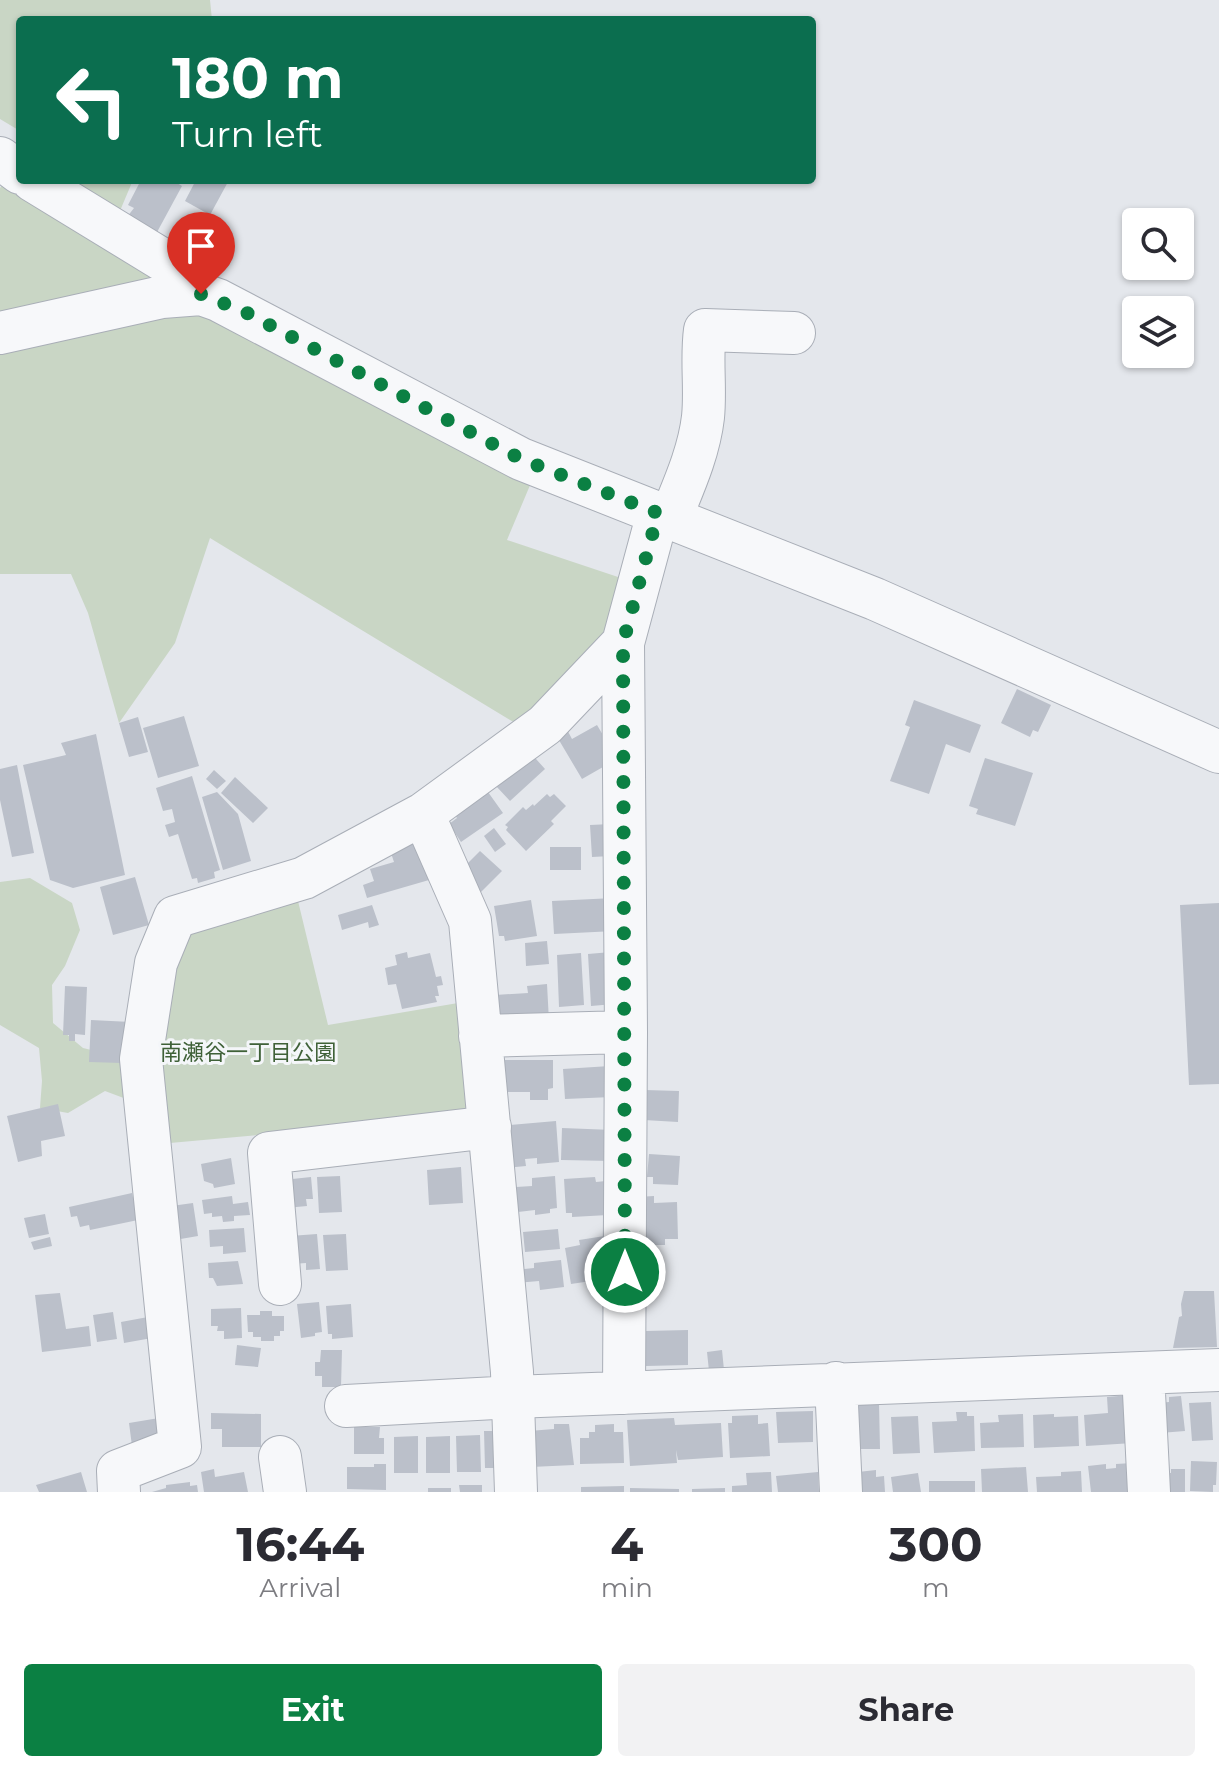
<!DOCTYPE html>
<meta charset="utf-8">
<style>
:root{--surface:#fff;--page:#f2f2f3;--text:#2b2b33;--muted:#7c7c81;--accent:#0b8043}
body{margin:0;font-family:Montserrat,"Noto Sans JP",sans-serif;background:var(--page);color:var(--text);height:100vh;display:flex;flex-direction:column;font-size:30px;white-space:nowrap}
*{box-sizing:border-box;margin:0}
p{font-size:26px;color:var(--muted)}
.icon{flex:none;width:44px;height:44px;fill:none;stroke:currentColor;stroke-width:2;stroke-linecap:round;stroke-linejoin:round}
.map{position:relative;height:1492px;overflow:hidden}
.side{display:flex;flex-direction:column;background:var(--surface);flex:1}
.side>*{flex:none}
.top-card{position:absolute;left:16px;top:16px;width:800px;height:168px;border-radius:8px;box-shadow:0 2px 6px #0004;background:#0b6e4f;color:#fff;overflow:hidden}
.controls{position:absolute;left:1122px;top:208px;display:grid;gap:16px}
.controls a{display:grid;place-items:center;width:72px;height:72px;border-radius:8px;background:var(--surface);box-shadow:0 2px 6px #0004;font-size:40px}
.pin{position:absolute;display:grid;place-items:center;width:68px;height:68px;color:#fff;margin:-82px -34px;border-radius:50% 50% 50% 0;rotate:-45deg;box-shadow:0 0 8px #0007}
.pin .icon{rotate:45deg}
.me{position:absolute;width:88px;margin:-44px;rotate:0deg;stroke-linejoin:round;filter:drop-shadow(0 0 6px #0008)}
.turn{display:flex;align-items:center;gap:28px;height:168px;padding:0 24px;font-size:36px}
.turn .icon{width:104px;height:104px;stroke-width:2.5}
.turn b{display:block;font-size:56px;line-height:68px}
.eta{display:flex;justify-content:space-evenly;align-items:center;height:136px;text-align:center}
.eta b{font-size:48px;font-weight:700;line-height:56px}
.cta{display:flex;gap:16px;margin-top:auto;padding:16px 24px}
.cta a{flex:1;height:92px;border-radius:8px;background:var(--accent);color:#fff;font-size:32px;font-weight:700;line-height:92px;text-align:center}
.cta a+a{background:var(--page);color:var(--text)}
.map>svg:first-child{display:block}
.green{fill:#c9d6c5}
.building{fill:#bbc0ca}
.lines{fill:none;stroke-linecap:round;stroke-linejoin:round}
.minor-casing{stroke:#a9aeb7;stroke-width:44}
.minor{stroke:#f7f8fa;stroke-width:42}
.route{stroke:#0b8043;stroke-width:14;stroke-dasharray:0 25.2}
.labels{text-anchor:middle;stroke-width:6;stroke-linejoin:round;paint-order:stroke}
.park-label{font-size:22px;fill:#3f6138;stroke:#f4f6f9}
</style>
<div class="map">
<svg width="1219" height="1492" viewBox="0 0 1219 1492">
<rect width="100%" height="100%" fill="#e4e7ec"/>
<path class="green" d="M0,0H210L212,20H20V131L0,119Z
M20,162V180H133L114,225L536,471L507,540L627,580L619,621L533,734L210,538L175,643L119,723L88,613L71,574H0V188Z
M30,878L72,903L80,930L65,966L52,985L53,1023L83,1048L132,1060L129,1100L105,1091L68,1113L40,1108L42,1081L39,1048L0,1025V882Z
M298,901L328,1025L464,1002L477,1115L170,1143L159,1071L176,970L192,931Z"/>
<path class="building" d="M141,180H172L182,186L156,234L127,217L134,208L128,205Z
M196,180H229L210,215L185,201Z
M1017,689L1051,705L1038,732L1033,730L1030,737L1001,723Z
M914,700L981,725L970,753L946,744L929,794L890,781L910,727L905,725Z
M184,716L199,766L158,778L143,728Z
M138,717L148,752L129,757L119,723Z
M564,724L572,739L597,725L610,747L603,752L610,763L582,779L553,730Z
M96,734L125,875L73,888L50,880L23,765L66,755L61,743Z
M528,750L545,769L510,801L496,786Z
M985,758L1033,773L1015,826L976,814L978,809L969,806Z
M17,765L34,853L12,857L0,800V769Z
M214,770L226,781L217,789L206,779Z
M192,776L220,870L214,872L215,878L198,883L197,878L192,879L178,834L169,837L165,825L175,822L172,809L163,811L156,788Z
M235,777L268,808L253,823L221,793Z
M483,785L503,813L461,842L449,824L457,818L450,808Z
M217,792L238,814L251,861L223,870L202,797Z
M547,794L550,797L554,794L566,806L551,821L554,824L526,851L506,830L508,827L505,825L523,807L526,810L533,804L534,806Z
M611,824V856L592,857L590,825Z
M494,828L506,844L495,852L484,836Z
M417,839L429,880L367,898L363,885L374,881L370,869L394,862L389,847Z
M550,847H581V870H550Z
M480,851L502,871L478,895L463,868Z
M135,877L149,925L113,935L100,887Z
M614,898L615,931L554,934L552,901Z
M531,900L537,936L505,941L504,936H499L494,906Z
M1219,903V1084L1189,1085L1180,905Z
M372,905L379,925L369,928L368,922L342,930L338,915Z
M547,941L549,964L526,966L525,943Z
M407,952L408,958L430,953L436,977L441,976L443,985L437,986L439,996H435L437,1002L402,1009L396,984L388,985L385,968L397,965L395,955Z
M611,952L614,1004L591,1006L588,954Z
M581,953L584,1005L559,1007L557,955Z
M547,984L549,1021L497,1024L495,995L528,993L527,986Z
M65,986L87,987L85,1035L75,1034V1041H69V1035H63Z
M91,1020L131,1022L130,1040H122L121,1063L89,1062Z
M503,1060H553V1088L548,1089V1100H530V1092H503Z
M610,1066L612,1097L565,1099L563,1069Z
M645,1090L679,1091L678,1122L644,1120Z
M58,1104L65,1136L41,1141L42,1156L18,1162L7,1116Z
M556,1121L559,1162L537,1164V1158L525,1159L526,1166L506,1168L510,1125Z
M562,1128L613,1130L612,1161L561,1160Z
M649,1154L680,1156L678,1185L653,1184V1177H647Z
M231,1158L235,1184L214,1188L213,1184L204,1181L201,1164Z
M461,1167L463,1203L429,1205L427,1170Z
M340,1176L342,1212L319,1213L317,1177Z
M555,1176L557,1208L550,1209V1213L535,1215V1210L518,1212L516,1187L532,1186V1178Z
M311,1177L313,1199H306L307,1206L286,1208L283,1180Z
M595,1177L596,1182L606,1181L608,1215L572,1217V1213H566L564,1179Z
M132,1193L138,1220L90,1230L89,1225L80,1227L77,1216L71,1217L69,1207Z
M232,1196L233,1204L248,1202L250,1215L234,1216V1221L223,1222L222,1216L212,1217V1213L204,1214L202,1200Z
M654,1196V1203L677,1202L678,1239H665V1245H638L637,1197Z
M193,1203L198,1236L169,1241L164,1207Z
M45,1214L49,1234L29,1238L24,1218Z
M244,1228L246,1252L223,1254V1246L210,1247L209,1230Z
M558,1229L560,1249L525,1252L523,1232Z
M317,1234L320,1269L306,1270V1263L292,1264L290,1236Z
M346,1234L348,1270L326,1271L323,1235Z
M611,1235V1278L571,1284L565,1248L580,1245L579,1240Z
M50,1237L52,1246L34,1250L31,1242Z
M561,1260L564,1287L540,1290L539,1281L516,1283L515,1270L534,1268V1263Z
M238,1261L243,1284L217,1286L213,1278H209L208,1263Z
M1184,1291H1214L1217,1347L1173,1348L1179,1317L1182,1316L1181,1304Z
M60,1293L66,1329L89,1326L91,1346L42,1352L35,1295Z
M319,1302L322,1332L315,1333V1336L301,1338L297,1304Z
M351,1304L353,1337L332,1339V1334H328L326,1306Z
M241,1308L242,1338L224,1339V1331H217L218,1326H211V1309Z
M260,1311H272V1316H284V1331H280V1336H274V1341H261V1337H253V1332H248L247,1315H260Z
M113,1312L117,1339L97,1342L93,1315Z
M148,1317L152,1338L124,1343L121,1322Z
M688,1330V1365L646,1366L645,1331Z
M237,1345L261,1348L258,1367L235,1365Z
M321,1350H342L341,1387H322V1376H315V1362H320Z
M722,1350L724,1370L709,1371L707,1352Z
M1130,1395L1133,1443L1086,1446L1084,1415L1108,1413L1107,1397Z
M1181,1396L1185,1431L1160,1433L1158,1403L1169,1402V1397Z
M879,1402L880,1449H858L857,1403Z
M1211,1402L1213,1440L1192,1441L1189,1403Z
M813,1411V1442L778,1443L776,1412Z
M956,1412H967V1416H974L975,1451L934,1453L932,1422L957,1421Z
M211,1413L261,1414V1447H222V1429H211Z
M1023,1414L1024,1447L981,1448L980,1423L999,1422L998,1415Z
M1054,1414V1417L1078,1416L1079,1446L1034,1448L1033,1415Z
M758,1415V1424L768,1423L770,1456L730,1458L728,1423H732V1416Z
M918,1416L920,1453L893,1454L891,1417Z
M159,1418L163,1441L132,1446L129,1423Z
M674,1418L675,1425L721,1423L723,1457L678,1460L676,1450L677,1463L630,1466L627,1420Z
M554,1424H569L574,1465L531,1467L529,1431L554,1429Z
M614,1424V1432H623L624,1463L580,1464V1438H589V1432H595V1425Z
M354,1427H380L379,1438H384V1454H354Z
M484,1431H508L509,1468H485Z
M480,1435L481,1472H457L456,1436Z
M418,1436V1473H394V1437Z
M450,1436V1473H426V1437Z
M1191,1461L1217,1462L1216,1485H1213V1492L1190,1491Z
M1132,1463L1134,1492H1091L1088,1466L1106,1464V1469L1116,1468V1464Z
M374,1464H386V1490L347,1489V1467H374Z
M1026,1467L1028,1492H982L981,1469Z
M214,1469L215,1477L244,1472L248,1492H204L201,1472Z
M1171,1469H1185V1492H1162V1473H1171Z
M876,1470V1477L884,1476L885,1492H859L858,1472Z
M1081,1471L1082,1492H1037L1036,1477L1061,1476V1472Z
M81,1472L87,1492H39L36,1485Z
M771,1472L772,1492H732V1486L747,1485L746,1473Z
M818,1472L819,1492H778L776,1476Z
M918,1473L921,1492H893L891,1477Z
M929,1481H975V1492H929Z
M190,1482V1486L197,1485L198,1492H152L166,1488V1485Z
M459,1485H482V1492H460Z
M624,1486V1492H581V1487Z
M428,1488H451V1492H428Z
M630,1488L679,1489V1492H630Z
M725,1488V1492H692V1489Z"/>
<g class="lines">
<g class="minor-casing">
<path id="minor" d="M0,158L20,173
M32,180L189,276L201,294
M0,333L162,297L201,294L218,300L521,459L875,599L1219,752
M671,517C684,485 699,452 703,417C706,388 701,359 705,330L794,333
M423,814L470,921L512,1372L516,1492
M480,1036L626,1032
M280,1284L269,1153L490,1127
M1143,1373L1149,1492
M836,1383L841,1492
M624,1393L626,1032L623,643L658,513
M346,1406L513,1397L1219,1370
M280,1457L285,1492
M119,1492L118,1471L180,1447L141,1059L156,963L175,917L304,878L423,814L545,725L623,643"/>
</g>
<use href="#minor" class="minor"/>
</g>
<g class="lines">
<path class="route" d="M201,294L247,313L521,459L658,513L623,643L625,1272"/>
</g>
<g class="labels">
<g class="park-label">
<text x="248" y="1060">南瀬谷一丁目公園</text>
</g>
</g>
</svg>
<div class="controls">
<a><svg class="icon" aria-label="search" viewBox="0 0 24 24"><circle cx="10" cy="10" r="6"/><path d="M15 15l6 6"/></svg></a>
<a><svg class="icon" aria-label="layers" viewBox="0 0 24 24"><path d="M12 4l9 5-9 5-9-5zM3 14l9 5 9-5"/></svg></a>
</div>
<div class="pin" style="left:201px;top:294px;background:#d93025"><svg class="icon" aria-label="arrive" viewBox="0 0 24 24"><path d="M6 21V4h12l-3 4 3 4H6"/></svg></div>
<svg class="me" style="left:625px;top:1272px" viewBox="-20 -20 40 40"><circle r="17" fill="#0b8043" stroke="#fff" stroke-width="3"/><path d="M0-11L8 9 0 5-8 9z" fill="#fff"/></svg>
<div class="top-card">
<div class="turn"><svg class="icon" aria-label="left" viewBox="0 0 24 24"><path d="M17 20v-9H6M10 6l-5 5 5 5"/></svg><div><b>180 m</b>Turn left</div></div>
</div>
</div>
<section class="side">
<div class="eta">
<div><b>16:44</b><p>Arrival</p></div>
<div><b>4</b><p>min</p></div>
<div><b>300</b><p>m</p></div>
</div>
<div class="cta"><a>Exit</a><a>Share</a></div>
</section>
